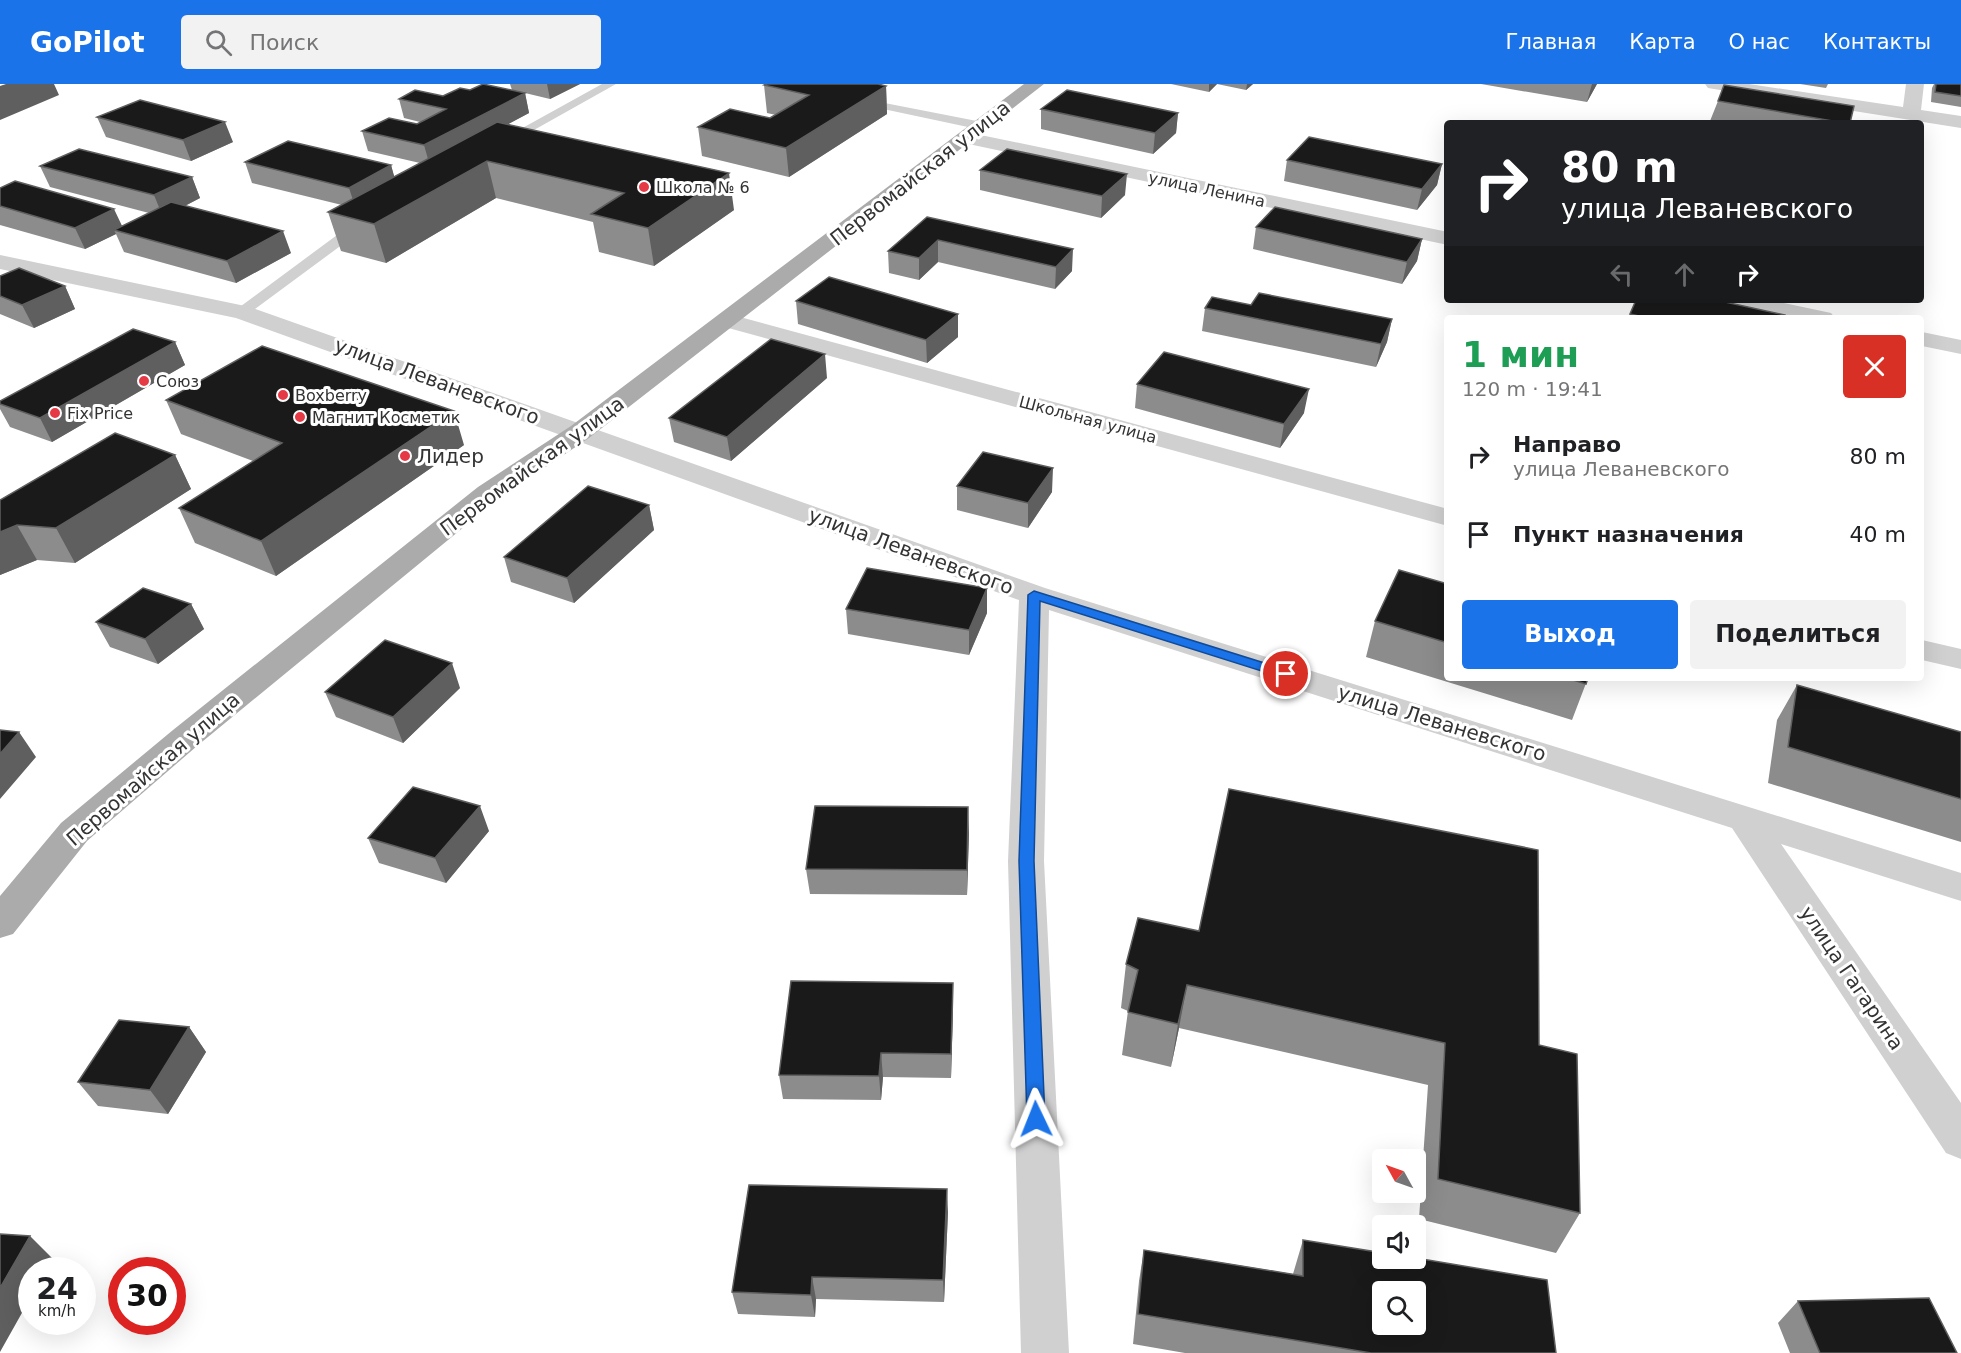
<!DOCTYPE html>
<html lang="ru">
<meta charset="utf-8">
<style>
:root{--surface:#fff;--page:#f2f2f2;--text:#202124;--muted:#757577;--accent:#1a73e8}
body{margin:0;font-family:"DejaVu Sans",sans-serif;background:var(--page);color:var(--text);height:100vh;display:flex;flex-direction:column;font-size:22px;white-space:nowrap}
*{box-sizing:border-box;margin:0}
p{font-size:20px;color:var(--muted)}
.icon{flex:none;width:33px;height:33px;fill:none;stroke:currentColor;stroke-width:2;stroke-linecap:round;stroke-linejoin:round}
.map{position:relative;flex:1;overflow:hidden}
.panel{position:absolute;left:1444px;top:231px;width:480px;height:366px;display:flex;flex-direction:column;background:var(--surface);border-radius:6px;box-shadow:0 6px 24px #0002}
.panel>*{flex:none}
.guide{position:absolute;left:1444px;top:36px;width:480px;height:183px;border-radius:6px;box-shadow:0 6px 24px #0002;background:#202124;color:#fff;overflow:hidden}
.needle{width:39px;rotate:310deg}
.fabs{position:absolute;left:1372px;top:1065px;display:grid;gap:12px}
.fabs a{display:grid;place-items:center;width:54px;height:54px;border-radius:6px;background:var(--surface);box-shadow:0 6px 24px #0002;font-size:30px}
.speed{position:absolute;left:18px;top:1173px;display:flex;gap:12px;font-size:30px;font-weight:700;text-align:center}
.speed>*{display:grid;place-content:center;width:78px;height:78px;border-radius:50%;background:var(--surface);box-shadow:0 6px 24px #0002;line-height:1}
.speed small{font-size:15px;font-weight:400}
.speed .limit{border:9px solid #d22;background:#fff;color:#111}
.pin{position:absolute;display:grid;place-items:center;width:51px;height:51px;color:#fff;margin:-26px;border:3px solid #fff;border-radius:50%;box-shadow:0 2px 6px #0007}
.me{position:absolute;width:66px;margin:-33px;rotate:358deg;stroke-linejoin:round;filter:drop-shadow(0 0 4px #0008)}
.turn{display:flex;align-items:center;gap:21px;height:126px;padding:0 18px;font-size:27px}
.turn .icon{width:78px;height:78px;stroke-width:2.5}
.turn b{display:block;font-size:42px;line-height:51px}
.lanes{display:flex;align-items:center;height:57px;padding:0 18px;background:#0003;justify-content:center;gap:30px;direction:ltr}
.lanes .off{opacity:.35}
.round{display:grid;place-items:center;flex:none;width:63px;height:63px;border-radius:6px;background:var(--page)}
.head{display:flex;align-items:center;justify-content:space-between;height:102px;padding:0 18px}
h1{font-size:36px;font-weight:800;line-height:45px;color:#1e9e55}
.cta{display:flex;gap:12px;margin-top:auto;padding:12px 18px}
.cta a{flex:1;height:69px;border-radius:6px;background:var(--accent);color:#fff;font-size:24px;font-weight:800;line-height:69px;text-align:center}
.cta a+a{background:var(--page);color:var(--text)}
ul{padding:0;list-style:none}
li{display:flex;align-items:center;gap:18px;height:78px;padding:0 18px}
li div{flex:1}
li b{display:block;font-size:22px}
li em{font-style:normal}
header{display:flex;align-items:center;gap:36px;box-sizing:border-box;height:84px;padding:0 30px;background:var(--accent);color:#fff}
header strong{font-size:28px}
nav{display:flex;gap:33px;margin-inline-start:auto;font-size:21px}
.search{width:420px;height:54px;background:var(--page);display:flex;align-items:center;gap:15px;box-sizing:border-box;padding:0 21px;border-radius:6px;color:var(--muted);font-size:22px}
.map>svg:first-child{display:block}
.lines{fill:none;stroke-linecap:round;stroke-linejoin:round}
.service{fill:#d0d0d0;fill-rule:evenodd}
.minor{fill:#d0d0d0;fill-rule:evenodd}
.primary{fill:#ababab;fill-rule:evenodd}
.wall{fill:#8c8c8c}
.shaded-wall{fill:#5f5f5f}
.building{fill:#1a1a1a;stroke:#5f5f5f;stroke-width:1.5;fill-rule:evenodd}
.route{fill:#1a73e8;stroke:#114b97;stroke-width:1.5}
.poi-dot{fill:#e63946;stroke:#fff;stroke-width:2}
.labels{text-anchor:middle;stroke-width:6;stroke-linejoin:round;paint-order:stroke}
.far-poi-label{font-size:16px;fill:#333;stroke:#fff;text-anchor:start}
.far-street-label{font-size:16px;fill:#333;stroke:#fff}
.street-label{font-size:20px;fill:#333;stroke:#fff}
.poi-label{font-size:20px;fill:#333;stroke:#fff;text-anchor:start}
</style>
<header>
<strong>GoPilot</strong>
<div class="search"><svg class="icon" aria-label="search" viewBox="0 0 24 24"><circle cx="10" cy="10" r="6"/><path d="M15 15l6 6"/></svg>Поиск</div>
<nav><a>Главная</a><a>Карта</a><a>О нас</a><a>Контакты</a></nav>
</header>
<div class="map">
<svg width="1961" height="1269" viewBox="0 0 1961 1269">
<rect width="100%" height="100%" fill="#fff"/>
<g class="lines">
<path class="service" d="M602,0H616L509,60L505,61L499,57Z
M859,14L982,38L988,42L982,46L855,19V15Z
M361,136L368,140L366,143L247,231H237L235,228L237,225L356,137Z"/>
<path class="minor" d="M1705,0H1749L1903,23L1906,0H1924L1921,26L1961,32V44L1714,5L1708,4Z
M966,48L1448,148V161L959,58L956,54L959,50Z
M0,171L250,223L1045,504L1961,789V817L1781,760L1961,1019V1075L1946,1069L1732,744L1049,526L1044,777L1069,1269H1021L1008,777L1019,516L236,234L0,185Z
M1726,216H1770L1831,229L1835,234H1790L1729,221Z
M729,230L1448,425V442L721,242L717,237L721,232Z
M1922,248L1961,256V270L1922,262Z
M1922,556L1961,565V585L1922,576Z"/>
<path class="primary" d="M1024,0H1044L589,354L498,415L197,662L87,757L13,850L0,854V812L61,739L173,646L478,403L571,342Z"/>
</g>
<path class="wall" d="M510,0H580L550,15L525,9L529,29L508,40L734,126L654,182L599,168L593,138L496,114L386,179L341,167L328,128L342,121L252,99L245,78L391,81L394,93L420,79L368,67L362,47L417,40L420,38L404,34L399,15L443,12L470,6H512Z
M1171,0H1253L1246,6L1217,0L1209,8Z
M1481,0H1597L1587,18Z
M1800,0H1828L1826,4Z
M1934,0H1961V23L1931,18L1932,4Z
M764,1L886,2L887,30L789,93L702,72L698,43L770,34L776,31L767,29Z
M1718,17L1850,39H1720L1710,37Z
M1041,25L1178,29L1176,49L1153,70L1041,45Z
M97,33L233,58L191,77L106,53Z
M1287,76L1442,80L1437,101L1417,126L1284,97Z
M40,82L192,93L200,114L185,122L291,169L236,199L124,168L116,150L85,165L0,141V104L122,142L149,129L50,103Z
M980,86L1125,111L1101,134L980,106Z
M927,133L1072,187L1055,205L938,178L919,196L889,189L888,167Z
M1256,143L1422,155L1417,177L1402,200L1253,165Z
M0,192L65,202L75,225L34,244L0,230Z
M1636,216L1784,234H1628Z
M796,217L958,230V253L927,279L798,240Z
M1251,221L1392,235L1387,258L1376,283L1202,247L1205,224Z
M175,258L185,281L52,358L10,343L0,325V320Z
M827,294L731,377L674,358L669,334Z
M1137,300L1304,329L1280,364L1135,324Z
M166,316L464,361L276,492L195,459L179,424L253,377L181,350Z
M175,371L191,405L75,479L37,476L0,491V416Z
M957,402L1052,408L1028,444L957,426Z
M649,421L654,446L574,519L511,498L504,473Z
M1448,500V594H1588L1572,636L1366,573L1375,537Z
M191,520L204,545L158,580L110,563L96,538Z
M846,525L987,529L969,571L848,550Z
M1797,601L1961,648V758L1768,699L1777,636Z
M460,604L403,659L336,633L325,608Z
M489,747L446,799L379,779L368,754Z
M969,749L967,811L810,810L806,785Z
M1126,880L1539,961L1580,1129L1556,1169L1419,1135L1428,1001L1179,944L1171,983L1122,971L1128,927L1121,924Z
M953,923L951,994L883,993L881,1016L783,1015L779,991Z
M189,943L206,968L168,1030L98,1022L78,998Z
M948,1128L944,1218L816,1215L815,1233L738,1230L732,1208Z
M1303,1156L1556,1269H1185L1133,1260L1139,1197L1144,1166L1293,1190Z
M1798,1217L1957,1269H1790L1778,1239Z"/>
<path class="shaded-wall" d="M6,0H54L59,11L0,36V2Z
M547,0H580L550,15Z
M1209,0H1217L1209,8Z
M1247,0H1253L1246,6Z
M1592,0H1597L1587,18Z
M886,2L887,30L789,93L786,64Z
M525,9L529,29L430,82L424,61Z
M1178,29L1176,49L1153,70L1155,49Z
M225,38L233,58L191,77L183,56Z
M487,77L496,114L386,179L374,140Z
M1442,80L1437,101L1417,126L1422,105Z
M391,81L397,102L356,125L349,104Z
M729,89L734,126L654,182L648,144Z
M1127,90L1125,111L1101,134L1102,112Z
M192,93L200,114L163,133L154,111Z
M114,125L124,146H114L116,150L85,165L75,144Z
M283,147L291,169L236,199L227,177Z
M1422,155L1417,177L1402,200L1407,178Z
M938,156V178L919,196V174Z
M1073,165L1072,187L1055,205L1056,183Z
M65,202L75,225L34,244L22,221Z
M958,230V253L927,279L926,256Z
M1392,235L1387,258L1376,283L1381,260Z
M175,258L185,281L52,358L40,334Z
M825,270L827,294L731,377L727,353Z
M1309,305L1304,329L1280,364L1284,340Z
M454,327L464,361L276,492L261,457Z
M175,371L191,405L75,479L56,444Z
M1053,384L1052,408L1028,444V419Z
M649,421L654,446L574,519L567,494Z
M17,441L37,476L0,491V448Z
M987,504V529L969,571V546Z
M191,520L204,545L158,580L145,555Z
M452,579L460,604L403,659L393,633Z
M19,648L36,673L0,715V670Z
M480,722L489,747L446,799L435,774Z
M968,723L969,749L967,811V786Z
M953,899V923L951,994V970Z
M1187,901L1179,944L1171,983L1178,940Z
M189,943L206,968L168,1030L150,1006Z
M881,969L883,993L881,1016L879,992Z
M947,1105L948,1128L944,1218L943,1196Z
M30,1152L52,1174L45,1186H32V1211L0,1268V1204Z
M812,1193L816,1215L815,1233L811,1211Z"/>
<path class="building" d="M483,0L525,9L424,61L362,47L389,34L417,40L446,25L399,15L415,6L443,12L460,4L470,6Z
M766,0H878L886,2L786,64L698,43L730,25L770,34L809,11L764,1Z
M1936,0H1961V12L1935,8Z
M1724,1L1854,22L1850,39H1844L1718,17Z
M1067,6L1178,29L1155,49L1041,25Z
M140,16L225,38L183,56L97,33Z
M497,38L729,89L648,144L591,130L624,109L487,77L374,140L328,128Z
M1309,53L1442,80L1422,105L1287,76Z
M288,57L391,81L349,104L245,78Z
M79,65L192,93L154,111L40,82Z
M1007,65L1127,90L1102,112L980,86Z
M15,97L114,125L75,144L0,122V104Z
M171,118L283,147L227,177L114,146Z
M1275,123L1422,155L1407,178L1256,143Z
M927,133L1073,165L1056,183L938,156L919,174L888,167Z
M19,184L65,202L22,221L0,212V192Z
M829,193L958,230L926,256L796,217Z
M1259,209L1392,235L1381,260L1205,224L1212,213L1251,221Z
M1636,216H1716L1785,231L1784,234H1648L1630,230Z
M133,245L175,258L40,334L0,320V317Z
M771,255L825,270L727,353L669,334Z
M262,262L454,327L261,457L179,424L282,359L166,316Z
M1164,268L1309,305L1284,340L1137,300Z
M115,349L175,371L56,444L17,441L0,448V416Z
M983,368L1053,384L1028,419L957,402Z
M588,402L649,421L567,494L504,473Z
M867,484L987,504L969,546L846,525Z
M1399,486L1448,500V559L1375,537Z
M143,504L191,520L145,555L96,538Z
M385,556L452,579L393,633L325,608Z
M1567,594H1588L1586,600Z
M1797,601L1961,648V715L1788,663Z
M0,646L19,648L0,670Z
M413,703L480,722L435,774L368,754Z
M1229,705L1538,766L1539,961L1577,970L1580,1129L1438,1095L1445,959L1187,901L1178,940L1128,928L1138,886L1126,880L1138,834L1199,847Z
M815,722L968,723L967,786L806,785Z
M791,897L953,899L951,970L881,969L879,992L779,991Z
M119,936L189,943L150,1006L78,998Z
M749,1101L947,1105L943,1196L812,1193L811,1211L732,1208Z
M0,1150L30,1152L0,1204Z
M1303,1156L1383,1169V1174H1416L1547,1196L1556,1269H1371L1138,1230L1144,1166L1303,1192ZM1383,1208H1416V1240H1383Z
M1929,1214L1957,1269H1820L1798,1217Z"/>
<path class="route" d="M1034,507L1290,587L1292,590L1290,593H1281L1040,517L1034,777L1045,1035L1042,1040L1036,1043L1030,1040L1027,1035L1019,777L1028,511Z"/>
<g class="poi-dot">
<circle cx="644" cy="103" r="6"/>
<circle cx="144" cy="297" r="6"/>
<circle cx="283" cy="311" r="6"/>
<circle cx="55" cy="329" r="6"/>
<circle cx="300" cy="333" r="6"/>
<circle cx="405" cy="372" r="6"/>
</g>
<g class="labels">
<g class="far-poi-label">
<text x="656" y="109">Школа № 6</text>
<text x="156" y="303">Союз</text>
<text x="295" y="317">Boxberry</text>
<text x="67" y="335">Fix Price</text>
<text x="312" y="339">Магнит Косметик</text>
</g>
<g class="far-street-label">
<text transform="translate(1207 105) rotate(12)" y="6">улица Ленина</text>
<text transform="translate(1088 335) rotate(15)" y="6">Школьная улица</text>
</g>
<g class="street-label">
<text transform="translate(920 89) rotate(-38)" y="7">Первомайская улица</text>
<text transform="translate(437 297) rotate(20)" y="7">улица Леваневского</text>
<text transform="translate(532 382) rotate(-36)" y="7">Первомайская улица</text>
<text transform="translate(911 467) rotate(20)" y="7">улица Леваневского</text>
<text transform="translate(1442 639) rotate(17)" y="7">улица Леваневского</text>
<text transform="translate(153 685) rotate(-41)" y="7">Первомайская улица</text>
<text transform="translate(1852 894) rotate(56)" y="7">улица Гагарина</text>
</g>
<g class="poi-label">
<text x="417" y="379">Лидер</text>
</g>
</g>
</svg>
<div class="fabs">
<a><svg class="needle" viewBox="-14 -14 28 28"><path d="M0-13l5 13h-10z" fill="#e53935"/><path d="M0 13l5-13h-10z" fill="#757577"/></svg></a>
<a><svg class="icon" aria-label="sound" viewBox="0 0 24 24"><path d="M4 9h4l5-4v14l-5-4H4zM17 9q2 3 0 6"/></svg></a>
<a><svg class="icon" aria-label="search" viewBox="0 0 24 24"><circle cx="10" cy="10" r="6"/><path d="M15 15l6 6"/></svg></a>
</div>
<div class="speed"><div>24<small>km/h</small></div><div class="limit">30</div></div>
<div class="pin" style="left:1286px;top:590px;background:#d93025"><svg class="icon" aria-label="arrive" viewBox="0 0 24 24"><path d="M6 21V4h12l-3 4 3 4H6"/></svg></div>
<svg class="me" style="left:1036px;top:1035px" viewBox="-20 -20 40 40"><path d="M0-17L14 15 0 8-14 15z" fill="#1a73e8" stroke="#fff" stroke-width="4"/></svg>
<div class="guide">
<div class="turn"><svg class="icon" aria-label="right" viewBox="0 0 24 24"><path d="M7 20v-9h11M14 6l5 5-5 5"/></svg><div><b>80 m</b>улица Леваневского</div></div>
<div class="lanes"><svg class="icon off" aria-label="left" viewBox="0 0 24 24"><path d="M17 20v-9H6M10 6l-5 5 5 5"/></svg><svg class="icon off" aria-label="ahead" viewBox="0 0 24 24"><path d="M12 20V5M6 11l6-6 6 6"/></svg><svg class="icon" aria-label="right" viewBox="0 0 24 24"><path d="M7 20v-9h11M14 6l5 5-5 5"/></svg></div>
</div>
<section class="panel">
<div class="head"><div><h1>1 мин</h1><p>120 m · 19:41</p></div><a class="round" style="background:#d93025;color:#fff"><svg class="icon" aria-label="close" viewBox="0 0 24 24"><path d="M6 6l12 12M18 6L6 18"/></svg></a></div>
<ul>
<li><svg class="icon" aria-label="right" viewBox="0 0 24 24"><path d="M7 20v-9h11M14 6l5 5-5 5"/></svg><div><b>Направо</b><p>улица Леваневского</p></div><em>80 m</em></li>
<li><svg class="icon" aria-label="arrive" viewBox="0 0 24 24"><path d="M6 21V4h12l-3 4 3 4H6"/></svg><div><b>Пункт назначения</b></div><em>40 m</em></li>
</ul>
<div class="cta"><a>Выход</a><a>Поделиться</a></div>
</section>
</div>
